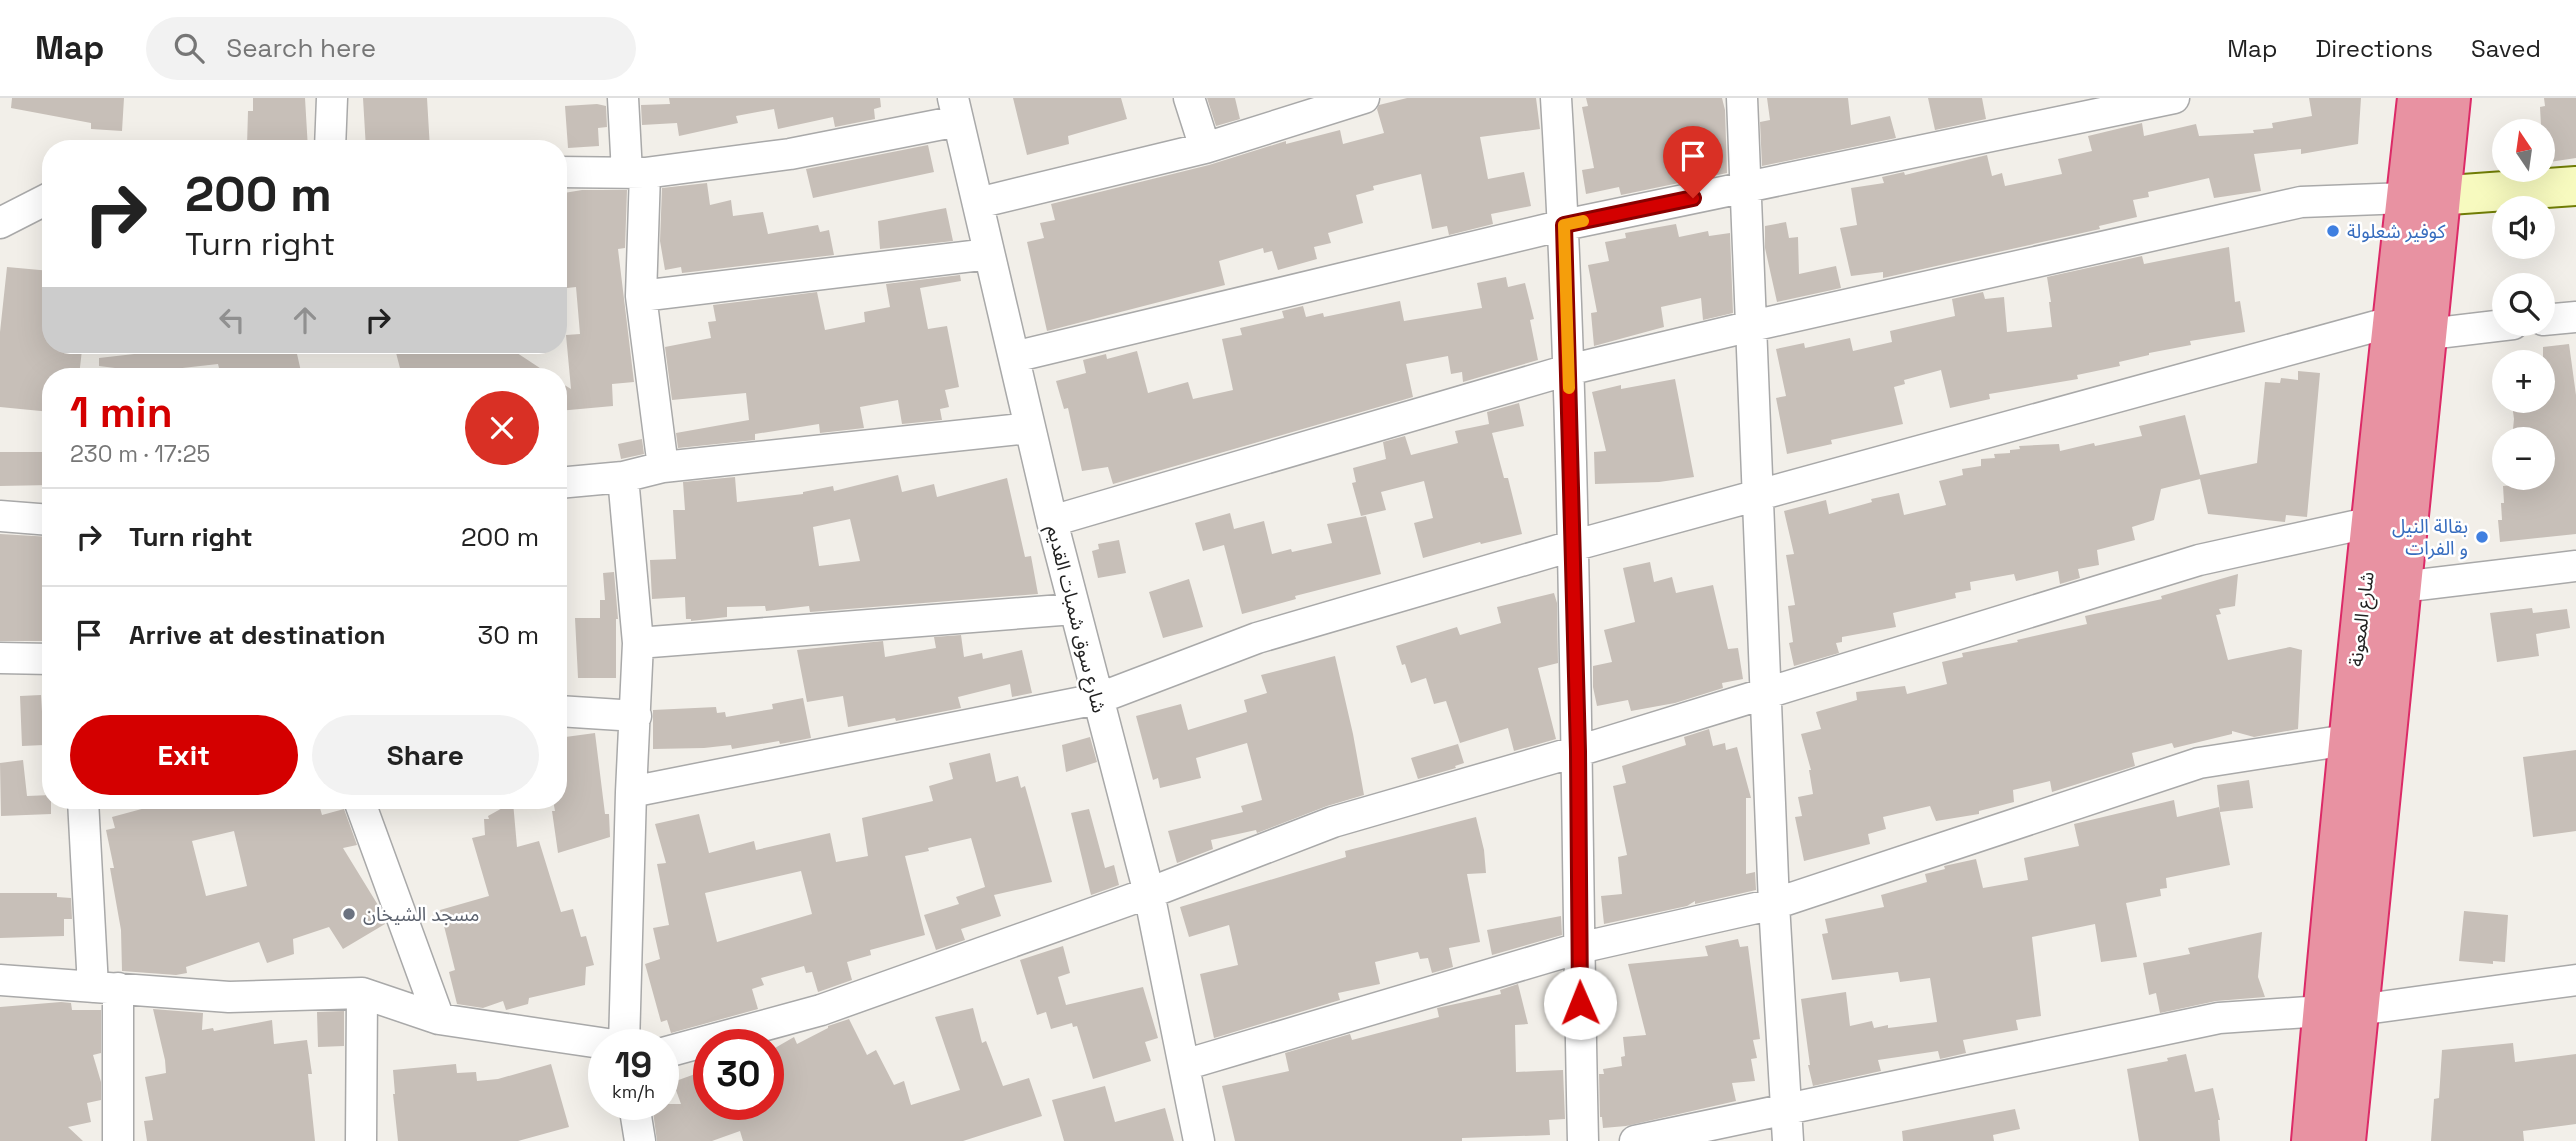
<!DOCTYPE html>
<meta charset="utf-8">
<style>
:root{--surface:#fff;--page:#f2f2f2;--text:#222;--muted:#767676;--line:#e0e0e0;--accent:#d40000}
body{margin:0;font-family:"Space Grotesk","Noto Sans Arabic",sans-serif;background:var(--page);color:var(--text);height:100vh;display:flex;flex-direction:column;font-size:26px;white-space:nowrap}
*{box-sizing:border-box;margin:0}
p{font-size:23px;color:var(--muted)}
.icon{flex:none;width:38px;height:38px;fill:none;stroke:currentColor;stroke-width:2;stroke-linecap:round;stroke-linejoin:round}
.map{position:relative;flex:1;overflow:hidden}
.side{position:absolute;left:42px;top:270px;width:525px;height:441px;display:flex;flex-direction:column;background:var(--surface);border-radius:28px;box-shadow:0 7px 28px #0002}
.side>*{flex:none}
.hud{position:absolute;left:42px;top:42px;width:525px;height:214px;border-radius:28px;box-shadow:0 7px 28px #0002;background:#fff;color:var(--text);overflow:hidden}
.needle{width:46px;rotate:347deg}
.fabs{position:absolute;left:2492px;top:21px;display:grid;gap:14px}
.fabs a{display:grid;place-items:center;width:63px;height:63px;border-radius:50%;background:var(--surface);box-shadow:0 7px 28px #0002;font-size:35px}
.speed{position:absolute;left:588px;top:931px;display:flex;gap:14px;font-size:35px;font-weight:700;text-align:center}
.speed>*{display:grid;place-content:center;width:91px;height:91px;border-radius:50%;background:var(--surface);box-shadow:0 7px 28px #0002;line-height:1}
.speed small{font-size:18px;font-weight:400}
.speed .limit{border:10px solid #d22;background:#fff;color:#111}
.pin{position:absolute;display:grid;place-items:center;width:60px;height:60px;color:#fff;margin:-72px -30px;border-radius:50% 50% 50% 0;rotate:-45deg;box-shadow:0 0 7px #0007}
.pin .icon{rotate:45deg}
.me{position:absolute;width:77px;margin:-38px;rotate:359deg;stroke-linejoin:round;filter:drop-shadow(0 0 5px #0008)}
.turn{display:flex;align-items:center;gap:24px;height:147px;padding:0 28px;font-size:32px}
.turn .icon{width:91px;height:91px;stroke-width:2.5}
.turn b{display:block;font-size:49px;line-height:60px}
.lanes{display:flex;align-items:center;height:66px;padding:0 28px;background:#0003;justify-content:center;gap:35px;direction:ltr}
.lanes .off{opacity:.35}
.round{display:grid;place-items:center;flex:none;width:74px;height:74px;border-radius:37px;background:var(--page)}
.headline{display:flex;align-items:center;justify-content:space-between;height:119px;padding:0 28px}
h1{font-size:42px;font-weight:700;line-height:52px;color:var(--accent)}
.button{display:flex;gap:14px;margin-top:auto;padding:14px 28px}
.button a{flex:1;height:80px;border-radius:42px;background:var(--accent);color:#fff;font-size:28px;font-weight:700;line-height:80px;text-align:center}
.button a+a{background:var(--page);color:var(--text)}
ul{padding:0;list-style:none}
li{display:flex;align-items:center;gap:21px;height:98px;padding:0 28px;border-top:2px solid var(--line)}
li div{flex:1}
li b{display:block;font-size:26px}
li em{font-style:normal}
header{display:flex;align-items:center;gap:42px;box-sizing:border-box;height:98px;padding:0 35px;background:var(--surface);border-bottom:2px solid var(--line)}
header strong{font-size:33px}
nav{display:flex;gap:38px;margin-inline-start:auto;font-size:24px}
.search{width:490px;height:63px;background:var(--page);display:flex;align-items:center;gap:18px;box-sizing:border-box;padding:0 24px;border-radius:38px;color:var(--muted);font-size:26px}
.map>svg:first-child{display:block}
.building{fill:#c7bfb8;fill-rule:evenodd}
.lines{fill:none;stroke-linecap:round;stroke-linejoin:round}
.street-casing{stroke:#a9a9a9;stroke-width:33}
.secondary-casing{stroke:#707d05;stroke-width:42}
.highway-casing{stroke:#dc2a67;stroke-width:42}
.street{stroke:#fff;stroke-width:30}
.secondary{stroke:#f7fabf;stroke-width:38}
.highway{stroke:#e892a2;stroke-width:38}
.route-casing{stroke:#8a0000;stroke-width:18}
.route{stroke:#d40000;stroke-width:12}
.slow{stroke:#f59e0b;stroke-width:12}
.shop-dot{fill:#3f7fe0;stroke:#fff;stroke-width:2.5}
.worship-dot{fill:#6b7280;stroke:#fff;stroke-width:2.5}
.labels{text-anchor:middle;stroke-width:5;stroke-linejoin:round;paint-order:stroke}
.shop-label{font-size:19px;fill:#366cbe;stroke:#fff;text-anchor:start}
.street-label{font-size:19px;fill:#222;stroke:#fff}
.worship-label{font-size:19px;fill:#5b616d;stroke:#fff;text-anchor:start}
</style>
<header>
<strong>Map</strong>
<div class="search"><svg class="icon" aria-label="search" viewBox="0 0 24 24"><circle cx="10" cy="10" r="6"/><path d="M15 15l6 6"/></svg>Search here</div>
<nav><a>Map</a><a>Directions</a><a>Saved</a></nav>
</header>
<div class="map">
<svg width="2576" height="1043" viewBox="0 0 2576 1043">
<rect width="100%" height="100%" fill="#f2efe9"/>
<path class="building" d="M12,0H124L122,33L91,31V25L11,10Z
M253,0H305L308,51L247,48L248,13H253Z
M363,0H427L430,51H366Z
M669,0H880L881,9L874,11L875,21L835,29L833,19L778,31L774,11L736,18L738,25L679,38L677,25L642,27L641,7L670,6Z
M1013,0H1121L1127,21L1068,38L1069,46L1027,57Z
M1207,0H1235L1240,21L1216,28Z
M1407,0H1536L1540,31L1480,39L1488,81L1524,74L1531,108L1491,116L1493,126L1449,137L1447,128L1432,131L1421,76L1373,88L1374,92L1356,97L1363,125L1328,135L1331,145L1314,149L1317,161L1278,172L1272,153L1264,155L1263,150L1219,163L1225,187L1047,233L1027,144L1044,140L1040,125L1055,122L1051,106L1209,67L1286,43V46L1340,32L1343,46L1384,35L1377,11L1379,7Z
M1586,0H1722L1725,12L1727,75L1621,97L1619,89L1586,96L1582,72L1594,70L1582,9L1588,8Z
M1767,0H1848L1851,27L1890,18L1896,40L1762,68L1760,24L1770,22Z
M1928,0H1982L1986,21L1935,32Z
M2309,0H2361L2358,46L2301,56V51L2254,56L2261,93L2214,100L2209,80L2148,94L2149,99L2133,102L2137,119L2099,128L2100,131L1883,180V174L1851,178L1840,130L1857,127L1851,90L1884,85L1882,79L1904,74L1905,77L1987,57L1992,78L2002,75L2005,88L2062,76L2058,61L2092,53L2088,38L2142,25L2144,38L2196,26L2199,38L2254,35L2253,32L2273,30L2272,25L2312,18Z
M2544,0H2576V60L2543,65L2540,9L2545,8Z
M597,6L606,8L607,29L598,30L599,48L568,50L565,8Z
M928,47L934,74L813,100L806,71Z
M707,85L710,107L731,102L733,118L763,114L768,136L818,127L820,134L829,132L834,157L682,175L681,169L665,172L660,143L662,90Z
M582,92H627L625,150L618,151L634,284L612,286L613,308L558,313V283L571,291L566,237L580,236L576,189L558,191V96Z
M946,110L953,143L880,151L878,123Z
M1786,124L1789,140L1798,139L1799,176L1836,168L1841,190L1777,204L1765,150V128Z
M1676,126L1679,139L1708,133L1709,138L1730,135L1733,215L1703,222L1701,200L1661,209L1664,229L1594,248L1591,215L1597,214L1588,167L1609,163L1605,144L1626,140L1625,135Z
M2229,149L2235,204L2240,203L2245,234L2190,243L2191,247L2149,255V257L2119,264L2120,268L2077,277L2078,281L1989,296L1990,301L1950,310L1941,272L1904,282L1905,286L1894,289L1903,326L1831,342L1832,346L1787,356L1776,300L1786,298L1776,251L1804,245L1805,250L1850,240L1853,253L1892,244L1890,233L1955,218L1952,201L1983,194L1985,201L2004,199L2007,234L2052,229L2049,204H2051L2047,179L2142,158L2144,166Z
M7,169L51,173V247L82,252L79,278H51V314L0,309V234Z
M960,177L961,183L920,190L928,231L947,228L959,289L945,292L949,309L940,311L942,322L902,326L898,302L860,309L864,330L820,335L819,326L755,336V342L678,350L676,335L749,322L746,295L672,302L665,249L711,240L708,224L716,223L713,207L817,194L825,232L865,224L864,214L890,209L886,186Z
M1506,179L1508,189L1525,185L1534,221L1530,222L1538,262L1463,284L1462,274L1451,276L1448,258L1406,266L1413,299L1113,386L1108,369L1082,373L1068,310L1064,311L1056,283L1086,275L1083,262L1106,256L1107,261L1137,253L1148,295L1188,284L1193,301L1233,292L1222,241L1242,237L1240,230L1284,220L1282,213L1303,208L1306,219L1323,215L1324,219L1400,203L1404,223L1482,210L1477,185Z
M2569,246L2576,297V436L2500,444L2498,422H2502L2501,405H2504L2503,388L2514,387V380H2543V341H2512L2514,321L2512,306H2516L2515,303H2543V249Z
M213,247H295L302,278H221L218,266L147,274L99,268V260Z
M394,247H505L552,278H402Z
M2298,273L2320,275L2307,419L2286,417L2285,424L2208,416L2200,381L2161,391L2154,422L2132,429L2135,442L2097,452L2099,467L2078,471L2080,480L2060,486L2058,473L2016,483L2014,476L1970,484L1971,492L1955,495L1956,500L1893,515L1896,529L1842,539V544L1836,545L1839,555L1794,568L1789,545L1793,544L1788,508L1795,507L1786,457L1794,456L1784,413L1826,402L1829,416L1872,404L1871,401L1899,395L1904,417L1946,407L1939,383L1963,377L1962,371L1981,368V361L1995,360L1994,356L2010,355V352L2020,351L2019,348L2059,346L2060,353L2094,345L2095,348L2142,338L2139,328L2185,317L2200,377L2257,365L2265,284L2280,285L2281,280L2298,282Z
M1675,281L1694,379L1659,384L1595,386L1594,354L1606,353L1592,294L1621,287V291Z
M1519,305L1524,328L1492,335L1504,380H1508L1522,436L1481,446L1480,444L1423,460L1414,425L1433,420L1424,383L1381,394L1386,412L1361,418L1352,385L1356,384L1353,370L1386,361L1383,344L1405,338L1411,357L1458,345L1455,333L1489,326L1487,314Z
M642,341L644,356L621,361L618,346Z
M0,354H51V387L0,388Z
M898,377L902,394L934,386L937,399L1007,380L1025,459L1031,458L1038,496L810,514L809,508L766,513L765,508L727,509V519L691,523V521H686L685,499L652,501L650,462L676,461L673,412H685L683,384L735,379L737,404L803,396V394L833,388L834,393ZM850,421L860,463L819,468L813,429Z
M1230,415L1234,431L1264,423L1272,456L1291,451L1292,454L1332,445L1327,426L1366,418L1381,476L1295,498L1296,501L1242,516L1224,447L1203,453L1195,425Z
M0,436L51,439V543H0Z
M1119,442L1126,475L1098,480L1092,453L1099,451L1098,446Z
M1650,464L1654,484L1672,479L1676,495L1713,487L1728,551L1738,550L1743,581L1722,585L1723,590L1675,605L1631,613L1628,602L1597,608L1593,589V568L1612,564L1604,532L1635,524L1623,470Z
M614,474L618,521H616V580H578L575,520H600V502H605L603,475Z
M2238,476L2235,508L2219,511L2221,516L2216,517L2228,562L2290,549L2302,552L2298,631L2254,639L2232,633V636L2174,650L2172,645L2132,655L2135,668L2052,694L2050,683L2013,692L2014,704L1979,713V716L1936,723L1930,708L1883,719L1886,731L1868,736L1870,746L1804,763L1795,719L1802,718L1798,699L1813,696L1809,672H1811L1801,636L1821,631L1816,614L1857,602L1856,594L1905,588L1907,596L1947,586L1942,564L1963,559L1962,555L2018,544L2017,542L2087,526L2085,518L2162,501L2161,498Z
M1189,481L1203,529L1163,540L1149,494Z
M1554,495L1557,505L1558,565L1538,570L1556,641L1514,653L1508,630L1460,645L1446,603L1434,606L1426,580L1411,585L1405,566L1402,567L1396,548L1457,529L1460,537L1501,525L1497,509Z
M2532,510L2533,515L2567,511L2570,530L2536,536L2539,558L2497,564L2490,515Z
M961,537L964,559L982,555L983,561L1022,552L1032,595L1012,599L1010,586L958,599L961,610L896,623L895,620L848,629L843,598L807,604L797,552L883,543L885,559L936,550L934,539Z
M1335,558L1353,636L1364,697L1327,708L1257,735L1256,732L1211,742L1213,751L1177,765L1168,733L1243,714L1241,708L1262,702L1247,645L1196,660L1201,680L1160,690L1158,680L1153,682L1136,618L1181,606L1188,632L1247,614L1244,602L1267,595L1261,577Z
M41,597L44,647L22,648L20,598Z
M803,600L811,640L780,646L779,643L732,651L731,647L704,650L653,651V612L716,609L717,615L725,614L726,619L773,611L772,606Z
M1709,631L1713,648L1725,645L1726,652L1737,649L1751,700H1746V776L1755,774L1756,792L1695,806V803L1687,808L1604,826L1601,798L1622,796L1618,759L1627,757L1613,688L1626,685L1622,668L1686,647L1684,639Z
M595,635L605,716H609L610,739L558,755L552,713H555L553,702H558V640Z
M1090,639L1097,664L1066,674L1062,647Z
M1458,646L1464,665L1455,668L1456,670L1418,681L1411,660Z
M2576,652V733L2533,739L2523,659Z
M990,655L996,684L1018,678L1021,690L1025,688L1052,784L994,797L1001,818L961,831L965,842L936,852L924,817L959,806L956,799L985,789L971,740L928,750L929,753L905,758L925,837L870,852L871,857L847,864L852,882L818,894L812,874L806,875L804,868L761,880L764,887L752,891L758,911L671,935L667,922L661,924L645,866L660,861L653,830L669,827L657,766L666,765L655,726L699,716L709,755L754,743L756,752L830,735L836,764L868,758L862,720L933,703L929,688L953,681L949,665ZM801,773L812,816L717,844L705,795Z
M23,662L27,698L51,697V716L1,718L0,665Z
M2249,682L2253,710L2220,714L2217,687Z
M175,702H290L292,709L318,703L322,717L344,711L357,747L343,750L381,812L385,826L343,851L329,829L293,841L294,856L267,865L259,844L186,869L187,875L176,877L122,873L121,832L110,770H114L106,732L115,730L112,719ZM234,733L247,788L206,798L192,743Z
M2174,702L2177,719L2219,709L2230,767L2166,780L2167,790L2160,791L2161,798L2126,805L2137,859L2101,864L2095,826L2032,839L2041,918L2016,922L2018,932L1963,942L1966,955L1940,961L1938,953L1878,962L1881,973L1813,988L1808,967H1810L1801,901L1846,894L1850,928L1872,923L1874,930L1888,927V930L1937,924L1930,880L1900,884L1898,874L1832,882L1822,836L1828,835L1825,821L1884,809L1881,797L1927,784L1925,776L1945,771L1944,768L1976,761L1983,790L2028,782L2024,760L2079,748L2074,726Z
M513,704L517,749L539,743L561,814L573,811L581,839L586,838L594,867L586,869L585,887L529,900L528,906L506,912L503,903L483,910L457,906L449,874L455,872L440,812L489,798L472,740L485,737L484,721H489L488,718Z
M1089,711L1105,770L1114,767L1119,787L1091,797L1071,715Z
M1476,719L1484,752L1486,775L1467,776L1480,844L1449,850L1453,869L1432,875L1428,860L1420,861L1418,854L1375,864L1380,886L1338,895L1340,902L1214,940L1200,876L1238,867L1229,827L1189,839L1180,809L1346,759L1345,753Z
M0,795H57V799L71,800L72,821H64V838L0,840Z
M2464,813L2508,817L2505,864L2493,863V866L2459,863Z
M1561,818L1562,837L1492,857L1487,832Z
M2262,834L2258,879L2265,899L2216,903L2160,915L2156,895L2149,897L2143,865L2190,856L2188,850Z
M1738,841L1740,849L1748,848L1760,941L1753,942L1757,960L1751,961L1755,983L1732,985L1736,1003L1626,1028L1603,1030L1602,1019H1600L1599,976H1604L1603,971L1622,968L1621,959L1625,958L1623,939L1646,937L1628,866L1708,858L1705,848Z
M1063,848L1070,875L1058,879L1066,907L1143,889L1158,940L1145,944L1151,963L1093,981L1077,928L1073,929L1072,925L1051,931L1046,914L1037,917L1020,862Z
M1518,886L1528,926L1515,927L1516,974L1563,972L1565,1021L1549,1022L1550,1037L1462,1040V1043H1235L1222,988L1289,973L1285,955L1350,936L1352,942L1439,919L1437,910L1501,896L1500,892Z
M61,904L71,905L72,912H101V955L93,957L101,984V1002L87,1005L91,1024L68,1029L83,1043H0V909Z
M973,910L982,945L986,943L1003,988L1029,980L1042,1018L963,1043H743L740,1033L712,1043H657L652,1006H681L673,984L709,971V1006H768V954L794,939L797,946L828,930V928L849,921L867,957L876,952L894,987L904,983L911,1007L960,992L935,919Z
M153,911L203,915L202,932L213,930L214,933L272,922L274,946L307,942L312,976H308L315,1043H147L144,1023L153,1022L145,979L166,975L165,962Z
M344,913V948L318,949L317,914Z
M2513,945L2515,964L2576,956V1026L2523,1033L2524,1043H2431L2434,1001L2439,1000L2442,952Z
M2186,956L2195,994L2213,990L2220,1022H2218L2220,1043H2139L2127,971L2168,963L2167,960Z
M456,966L457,975L476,974L477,983L498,981L551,966L569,1029L518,1043H398L393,996H395L393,972Z
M1105,988L1115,1024L1165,1010L1174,1043H1064L1052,1002Z
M2015,1011L2020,1031L1993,1037L1994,1043H1903L1902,1033Z"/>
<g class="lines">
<g class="street-casing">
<path id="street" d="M623,0L627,75
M953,0L1052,423L1149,795L1199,1043
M1189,0L1205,50
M1556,0C1577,347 1575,695 1583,1043
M1742,0L1774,806L1788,1043
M330,51L332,0
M558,74L645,75L790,56L958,23
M645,75L641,198L663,369
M978,105L1205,50L1364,0
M0,125L51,99
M641,198L989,156
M2543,222L2576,219
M2429,236L2513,226
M1014,259L1564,127L2174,0
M623,379L638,545L631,694L624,947
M558,385L623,379L663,369L1030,330
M0,418L51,422
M1052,423L1568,272L1752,228L2301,104L2406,100
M2401,489L2576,468
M638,545L1074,511
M0,560L51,561
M558,613L636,618
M631,694L1097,601L1257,540L1572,448L2391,224
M83,702L93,889
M359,702L439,921
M0,882L229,899L362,895L439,921L614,947
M118,890V1043
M2358,912L2576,882
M663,955L821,912L1149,795L1333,724L1578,653L2199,462L2372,424
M1184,967L1579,850L1774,806L2199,665L2347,642
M634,1006L640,1043
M361,1043L362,895
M1635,1043L2219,920L2322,913"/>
</g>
<g class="secondary-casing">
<path id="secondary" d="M2407,100L2576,88"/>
</g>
<g class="highway-casing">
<path id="highway" d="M2311,1043C2341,695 2378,347 2417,0
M2346,1043L2451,0"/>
</g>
<use href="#street" class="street"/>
<use href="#secondary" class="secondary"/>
<use href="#highway" class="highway"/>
</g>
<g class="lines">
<g class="route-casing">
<path id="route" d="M1580,905L1578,653L1564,127L1693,100"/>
</g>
<use href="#route" class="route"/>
<path class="slow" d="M1569,290L1564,127L1583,123"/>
</g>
<g class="shop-dot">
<circle cx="2333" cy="133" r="7"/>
<circle cx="2482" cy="439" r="7"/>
</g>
<circle class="worship-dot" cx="349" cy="816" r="7"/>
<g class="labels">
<g class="shop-label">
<text x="2347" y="140">كوفير شعلولة</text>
<text x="2468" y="435" text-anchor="end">بقالة النيل<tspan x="2468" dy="22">و الفرات</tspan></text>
</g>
<g class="street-label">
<text transform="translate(1077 521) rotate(76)" y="7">شارع سوق شمبات القديم</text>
<text transform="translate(2361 521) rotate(-83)" y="7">شارع المعونة</text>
</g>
<g class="worship-label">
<text x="363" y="823">مسجد الشيخان</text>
</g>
</g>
</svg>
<div class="fabs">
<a><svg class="needle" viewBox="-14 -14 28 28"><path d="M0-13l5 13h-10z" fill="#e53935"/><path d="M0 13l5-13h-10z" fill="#767676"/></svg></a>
<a><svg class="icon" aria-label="sound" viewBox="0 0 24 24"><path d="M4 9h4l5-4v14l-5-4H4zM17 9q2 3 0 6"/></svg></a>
<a><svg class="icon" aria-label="search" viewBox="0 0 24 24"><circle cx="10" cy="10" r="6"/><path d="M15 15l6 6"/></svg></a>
<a>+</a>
<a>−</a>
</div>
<div class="speed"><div>19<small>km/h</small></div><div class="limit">30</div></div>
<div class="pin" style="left:1693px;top:100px;background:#d93025"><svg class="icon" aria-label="arrive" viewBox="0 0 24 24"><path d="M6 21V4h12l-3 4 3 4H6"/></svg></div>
<svg class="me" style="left:1580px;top:905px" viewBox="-20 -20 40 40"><circle r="19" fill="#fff"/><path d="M0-13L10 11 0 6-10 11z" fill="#d40000"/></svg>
<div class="hud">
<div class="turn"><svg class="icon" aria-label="right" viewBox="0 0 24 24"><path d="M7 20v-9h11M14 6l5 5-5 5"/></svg><div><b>200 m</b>Turn right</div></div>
<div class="lanes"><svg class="icon off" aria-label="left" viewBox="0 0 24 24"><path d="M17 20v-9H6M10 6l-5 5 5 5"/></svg><svg class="icon off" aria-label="ahead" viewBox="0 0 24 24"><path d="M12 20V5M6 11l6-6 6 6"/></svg><svg class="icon" aria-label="right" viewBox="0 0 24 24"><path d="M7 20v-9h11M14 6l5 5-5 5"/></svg></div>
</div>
<section class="side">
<div class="headline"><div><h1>1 min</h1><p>230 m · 17:25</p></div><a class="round" style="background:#d93025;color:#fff"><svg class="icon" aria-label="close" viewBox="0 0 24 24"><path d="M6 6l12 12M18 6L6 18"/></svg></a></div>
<ul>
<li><svg class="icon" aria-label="right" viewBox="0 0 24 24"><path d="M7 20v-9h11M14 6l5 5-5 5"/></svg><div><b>Turn right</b></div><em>200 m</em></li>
<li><svg class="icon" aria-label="arrive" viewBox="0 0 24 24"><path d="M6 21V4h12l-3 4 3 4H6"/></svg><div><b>Arrive at destination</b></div><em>30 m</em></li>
</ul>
<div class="button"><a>Exit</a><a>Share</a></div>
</section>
</div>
